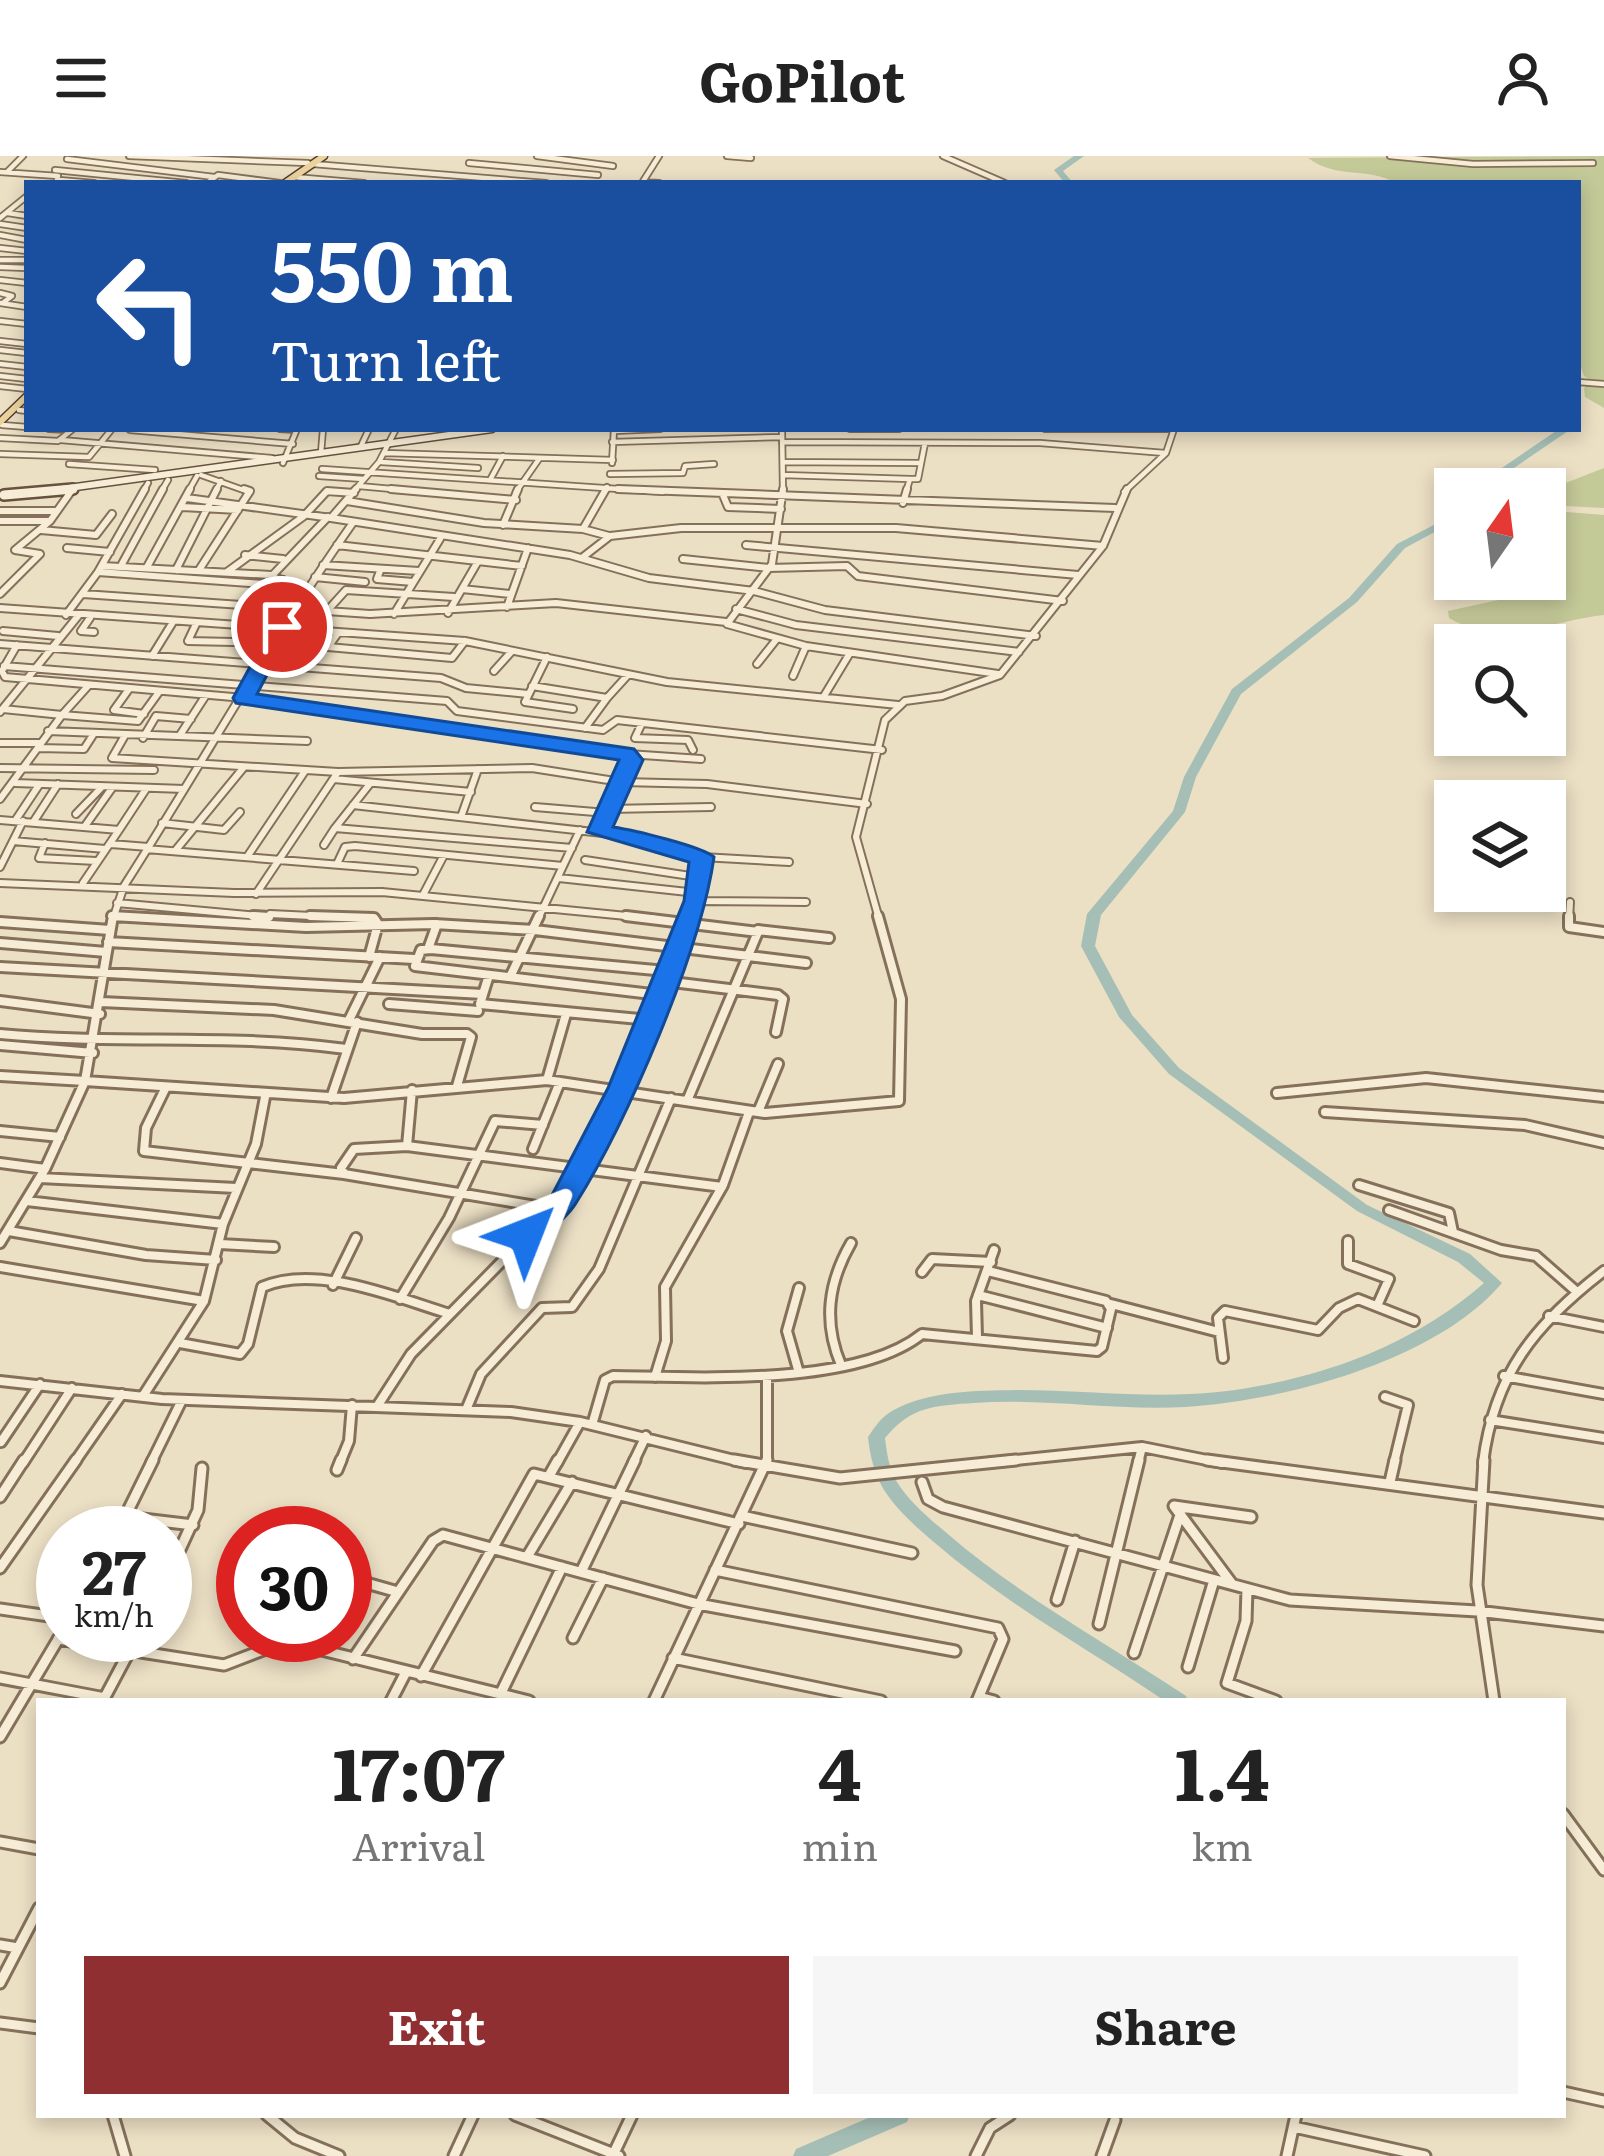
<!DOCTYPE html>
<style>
:root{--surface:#fff;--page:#f6f6f6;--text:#222;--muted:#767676;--accent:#902f31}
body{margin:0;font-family:Literata,serif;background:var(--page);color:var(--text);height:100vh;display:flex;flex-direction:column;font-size:45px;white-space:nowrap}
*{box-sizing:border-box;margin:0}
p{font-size:39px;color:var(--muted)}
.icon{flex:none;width:66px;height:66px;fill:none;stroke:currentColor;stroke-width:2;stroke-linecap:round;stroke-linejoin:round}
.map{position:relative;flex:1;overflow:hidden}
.drawer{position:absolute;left:36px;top:1542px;width:1530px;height:420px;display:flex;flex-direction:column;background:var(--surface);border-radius:0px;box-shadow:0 6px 18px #0003}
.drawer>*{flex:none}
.banner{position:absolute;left:24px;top:24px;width:1557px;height:252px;border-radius:0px;box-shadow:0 6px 18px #0003;background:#1a4fa0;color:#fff;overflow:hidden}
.needle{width:78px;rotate:14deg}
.controls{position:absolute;left:1434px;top:312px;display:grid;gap:24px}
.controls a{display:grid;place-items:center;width:132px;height:132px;border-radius:0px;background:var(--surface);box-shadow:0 6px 18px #0003;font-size:60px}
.speed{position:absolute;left:36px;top:1350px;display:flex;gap:24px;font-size:60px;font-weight:700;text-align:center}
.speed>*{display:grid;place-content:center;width:156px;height:156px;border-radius:50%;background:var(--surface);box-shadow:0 6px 18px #0003;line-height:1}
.speed small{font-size:30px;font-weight:400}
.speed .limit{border:18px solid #d22;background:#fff;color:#111}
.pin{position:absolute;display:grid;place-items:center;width:102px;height:102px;color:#fff;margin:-51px;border:6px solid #fff;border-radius:50%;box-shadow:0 3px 12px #0007}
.me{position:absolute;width:132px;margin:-66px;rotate:45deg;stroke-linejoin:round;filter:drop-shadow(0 0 9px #0008)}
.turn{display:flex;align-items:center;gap:42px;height:252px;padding:0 48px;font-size:54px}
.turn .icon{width:156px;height:156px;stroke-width:2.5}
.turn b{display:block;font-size:84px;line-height:102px}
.eta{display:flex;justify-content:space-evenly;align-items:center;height:204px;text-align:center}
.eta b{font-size:72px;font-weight:700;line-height:84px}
.button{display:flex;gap:24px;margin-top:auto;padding:24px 48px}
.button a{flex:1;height:138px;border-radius:0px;background:var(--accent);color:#fff;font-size:48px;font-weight:700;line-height:138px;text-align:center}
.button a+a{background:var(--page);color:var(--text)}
header{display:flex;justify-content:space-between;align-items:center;height:156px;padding:0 48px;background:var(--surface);font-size:54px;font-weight:700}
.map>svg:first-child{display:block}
.green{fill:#c4c998}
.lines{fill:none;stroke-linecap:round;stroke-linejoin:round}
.river{fill:#a5bfb7;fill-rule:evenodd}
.street-far3-casing{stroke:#85715b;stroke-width:8}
.street-far2-casing{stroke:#85715b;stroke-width:10}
.street-far1-casing{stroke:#85715b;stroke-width:14}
.street-casing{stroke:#85715b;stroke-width:15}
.secondary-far1-casing{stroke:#66523f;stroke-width:9}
.secondary-casing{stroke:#66523f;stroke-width:14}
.primary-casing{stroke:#533f2f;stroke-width:9}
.street-far3{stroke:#f7edd6;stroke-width:4.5}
.street-far2{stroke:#f7edd6;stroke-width:6}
.street-far1{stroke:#f7edd6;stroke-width:8}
.street{stroke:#f7edd6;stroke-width:9}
.secondary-far1{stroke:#f7edd6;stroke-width:6}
.secondary{stroke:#f7edd6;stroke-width:9}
.primary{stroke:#ecd39e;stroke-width:6}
.route{fill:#1a73e8;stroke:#114b97;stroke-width:3}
</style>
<header><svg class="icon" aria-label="menu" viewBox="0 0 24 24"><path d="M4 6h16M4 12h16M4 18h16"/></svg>GoPilot<svg class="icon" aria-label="person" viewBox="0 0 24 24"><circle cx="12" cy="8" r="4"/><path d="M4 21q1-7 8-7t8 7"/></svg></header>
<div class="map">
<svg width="1604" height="2000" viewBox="0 0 1604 2000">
<rect width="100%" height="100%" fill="#ebdfc4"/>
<path class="green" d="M1604,0V252L1585,241L1584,232L1592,225L1584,220L1578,203V27H1396C1368,11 1336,23 1308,2Z
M1604,312V352L1545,349V335Z
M1567,356L1604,359V459C1552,465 1498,491 1449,462L1448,455L1521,439L1522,423H1545V364Z"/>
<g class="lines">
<path class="river" d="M1074,0H1084L1063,15L1073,27H1065L1054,14Z
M1559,273H1571L1483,333H1471Z
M1455,358V365L1405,392L1357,446L1241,538L1196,621L1185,656L1101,759L1095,790L1132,859L1179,912L1367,1049L1470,1098L1502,1127C1436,1205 1284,1245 1185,1251C1115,1255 1045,1242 974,1247C957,1248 937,1249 920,1255C905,1261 895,1270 885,1282C887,1298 889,1313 897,1326C910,1347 931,1364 949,1379C1021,1441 1107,1487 1186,1540L1188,1545H1165C1088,1493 1006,1448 935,1387C917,1372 897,1354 884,1334C874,1317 870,1300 868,1281C875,1271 881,1261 892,1255C930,1234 976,1235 1017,1234C1084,1234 1151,1243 1218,1236C1314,1225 1410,1192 1484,1127L1458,1106L1357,1055L1169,918L1119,861L1081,790L1087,758L1173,655L1184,621L1232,533L1349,442L1397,388Z
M875,1959H910L907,1966L828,2000H793L796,1993Z"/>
<g class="street-far3-casing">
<path id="street-far3" d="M129,0L308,7
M537,0L613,10
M727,0L751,2
M943,0L1005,27
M1390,0L1473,8L1593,7
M67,3L214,21
M469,7L598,19
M313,8L546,27
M55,14L186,27
M0,16L58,20L56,27
M7,16L23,0
M294,21L364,27
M59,24L94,27
M643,26L659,27
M207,27L218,19L280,27
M642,27L659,0
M8,57L27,60
M0,62L27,40
M0,68L27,72
M0,79L27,84
M0,92L27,95
M0,104H27
M0,111L27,112
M0,124L27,127
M0,137L12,140L4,146
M0,147L27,151
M0,165L27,168
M0,185L27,188
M0,194L27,197
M0,208L27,211
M0,220L27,223
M1578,226L1604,228
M0,230L27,233
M19,254L27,255
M2,269L27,271
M49,273L70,274
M280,273L296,274
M782,273L783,336
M850,273H899
M1045,273H1174
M130,274L293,288
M614,275L660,273
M0,282L58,285L73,273
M61,284L272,302
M612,286L782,281
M782,286L1040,287L1165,297
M361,290L369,273
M321,297L323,273
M384,297L613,304
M0,298L89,301L112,273
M381,306L478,312
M784,306L921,307
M283,307L297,273
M612,307L614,273
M69,308L155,314
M322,313L663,336
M610,318L683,317L685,310L714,308
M201,319L249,336
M783,319L910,323
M319,320L364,323
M490,324L503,300
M359,330L425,336
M143,336L148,327
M161,336L168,324
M188,336L197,320
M215,336L221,325
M326,336H339
M353,336L379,306L396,273
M516,336L539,303
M604,336L607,331
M906,336L910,323H918L925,287
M1124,336L1166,297L1174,273"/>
</g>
<g class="street-far2-casing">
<path id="street-far2" d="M356,333L331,362L570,399L649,422L754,435L825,454L1036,480
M391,333L516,344
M606,333L583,373L609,380
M618,333L1115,352
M783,333L772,408L727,468L806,490L998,518
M723,339L728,351L781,353
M187,342L331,362
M347,345L484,367L583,373
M903,347L907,333
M182,351L238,354
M0,355H56
M0,365H49
M503,369L518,333
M41,374L96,379L112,358
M337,389L522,410
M746,389L1078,419
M67,392L110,396
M245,399L283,403
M583,401L610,380L681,372H896L1103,390
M683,403L769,412L847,410L858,420L1063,445
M122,408L163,333
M323,409L419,415
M102,410L271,419
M147,411L190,333
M176,414L217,333
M199,414L250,335L244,333
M380,415L377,423L413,426
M98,416L263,428
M227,416L304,360L327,335L354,337
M315,421L365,426
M462,433L510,438
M0,438L40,398L15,394L50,365L72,334
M83,438L370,458L556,447L726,466
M248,445L328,361
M266,447L283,424L269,421
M507,451L528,392
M0,452L465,485L667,526L898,549
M736,453L796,469L1019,496
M327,455L346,434L454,441
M448,457L477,407
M394,458L440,383
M66,459L98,416L145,333
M90,462L81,475L94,476
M196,468L188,485L273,487
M3,475L58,480
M338,477L328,491L452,502L465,485
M0,488L441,522L466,532L528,538
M17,489L2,515L5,521L244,542L626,598L632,604L598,676
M152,500L173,466
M547,501L525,546L573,553
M757,508L776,484
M4,510L447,545L457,555L603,574L617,564L882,594
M494,515L512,495
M793,520L806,490
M532,530L607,542L627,520
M129,533L114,554L144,558
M824,540L850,497
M3,553L62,559L88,530
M0,556L78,460
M642,567L635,582L688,584L693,594
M585,572L607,542
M48,575L307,585
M180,579L206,539
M124,581L112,602L338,616L256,738
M143,582L156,560L191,563
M0,587H40
M38,592L84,593L93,579
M628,598L701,603
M0,612L154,614
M338,616L532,612L621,626L707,628L867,648
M334,623L471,636
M15,627L184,633
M369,629L335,672L572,692
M0,643L62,559L138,565L159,536
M353,649L638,681L658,693L702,704L689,763
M535,651L607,657
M609,653L711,651
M76,658L101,632
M461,661L478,613
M0,664L119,674L83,727
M15,665L39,629
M34,665L58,628
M162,667L224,674L240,656
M85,670L112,632
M119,674L146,633
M13,685L105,693
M45,687L39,702L96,705
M111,688L148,691
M324,689L335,672
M146,693L414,715
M175,695L244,611
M247,701L305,615
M702,701L789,706
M585,704L697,721
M337,708L345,691L355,690L563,710
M0,711L23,665
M559,722L697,737
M0,727L234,737L382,736L657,763
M423,739L444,699
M696,745L806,746
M117,747L269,761
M270,758L374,763
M112,760L157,763
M113,763L124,730C201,610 270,485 352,368
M538,763L580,674
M879,763L856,681L885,564L905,545L942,540L1000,519L1103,390L1127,333
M1569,763L1570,746"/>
</g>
<g class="street-far1-casing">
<path id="street-far1" d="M112,760L306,771L434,768L535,774L806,807
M113,760L85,925L344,942L547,924L765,957L899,945L901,843L878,760
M253,760L269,761
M310,760L374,762L378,768L369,801
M626,760L758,776L687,945
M1569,760V771L1604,776
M0,766L110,774
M758,774L829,782
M108,786L414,803
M0,787L106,796
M428,793L437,768
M0,811L483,838
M489,819L480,848L650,864
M510,821L539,760
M664,825L778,839L783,843L776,876
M660,839L415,810L421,794L431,793L666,815
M0,845L100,858
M101,846L274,854L422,878H467L471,881L457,930
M389,848L478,855
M349,864L380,801
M0,878C116,889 231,877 346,893
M0,889L93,897
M0,920L85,925L45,1013L0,1087
M547,924L566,858
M165,933L146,972L144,995L344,1018L554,1053
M1277,937L1426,922L1604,941
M331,942L357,866
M758,956L778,908
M1325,956L1525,969L1604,987
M0,975L60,981
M407,990L412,934
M533,993L560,926
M0,1007L45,1013
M344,1017L341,1012L354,993L407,990L722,1031
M40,1022L236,1032
M1359,1029L1449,1057L1453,1076
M27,1045L223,1068
M1389,1054L1501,1094L1536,1100L1577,1136
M9,1075L146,1099L216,1104
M1348,1085V1108L1389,1123L1377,1150
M220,1088L274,1091
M0,1111L204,1145
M922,1116L932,1103L991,1106
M333,1129L356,1082
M799,1132L787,1175L799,1217
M978,1139L1107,1172
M400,1143L449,1062L495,965L543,969
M1111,1148L1219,1176
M1549,1160L1604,1171
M977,1181L976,1145L994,1094
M180,1187L240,1198L248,1188L262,1131C316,1107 397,1142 450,1158
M1223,1202L1218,1162L1225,1155L1318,1174L1339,1152L1358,1143L1414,1165
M841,1209C823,1166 828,1127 851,1087
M1504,1220L1604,1238
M655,1221L666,1185L665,1131L723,1029L749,956
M767,1222V1307
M0,1225L162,1243L511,1256L580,1266L746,1307
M143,1240L204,1145L223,1068L256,988L265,941
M1385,1241L1408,1249L1394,1307
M378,1249L411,1198L567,1039L650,864L690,760
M466,1254L481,1218L542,1152L572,1151L599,1113L671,942
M1490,1264L1604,1282
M592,1269L605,1224L613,1220C696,1221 856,1231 922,1178L1097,1195L1102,1191L1111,1153L1106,1145L988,1115
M1,1286L40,1228
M23,1307L72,1232
M74,1307L122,1238
M151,1307L182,1244
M340,1307L349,1285L352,1249
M557,1307L580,1266
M633,1307L646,1280
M987,1307L1142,1291L1222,1307
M1138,1307L1142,1291
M1483,1307C1494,1218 1535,1168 1604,1115"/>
</g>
<g class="street-casing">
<path id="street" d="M734,1304L840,1322L1016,1304
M1207,1304L1604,1357
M1484,1304L1477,1429L1494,1545
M337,1314L341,1304
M549,1320L558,1304
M922,1326L928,1343L943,1351L1290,1444L1477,1455L1604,1470
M1390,1326L1395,1304
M0,1341L24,1304
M742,1360L912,1397
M126,1361L193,1369
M82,1377H99
M117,1377L153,1304
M345,1393L348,1385
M527,1401L572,1326
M0,1412L76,1304
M715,1414L998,1472L1003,1483L977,1545
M581,1416L635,1304
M345,1421L398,1436
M165,1426L198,1354L202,1312
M1232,1428L1174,1350L1251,1361
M1247,1433L1246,1465L1227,1527L1276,1545
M1057,1444L1075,1385
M0,1453L63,1462
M1099,1468L1139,1304
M573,1482L603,1422
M58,1483L224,1509L271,1491L301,1489L529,1545
M1134,1497L1179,1362
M673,1502L881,1545
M353,1503L433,1385L443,1379L698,1448L955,1495
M1188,1511L1214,1424
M421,1520L534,1318L739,1368
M0,1522L105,1542
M500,1539L562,1411
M105,1541L138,1479
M979,1541L994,1545
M391,1545L406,1516
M654,1545L767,1304
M0,1581L63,1475
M1563,1658L1604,1714
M0,1686L39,1693
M0,1789L18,1792
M0,1827L39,1752
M0,1867L39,1872
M1563,1936L1604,1945
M113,1959L125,2000
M267,1959L295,1982L339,2000
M515,1959L619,2000
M1294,1971L1425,2000
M614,1997L632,1959
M454,2000L473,1959
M976,2000L990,1972L1010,1959
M1102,2000L1115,1964
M1287,2000L1296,1959"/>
</g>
<g class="secondary-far1-casing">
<path id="secondary-far1" d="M40,336L492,273"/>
</g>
<g class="secondary-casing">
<path id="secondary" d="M4,339L73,333"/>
</g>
<g class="primary-casing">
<path id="primary" d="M285,27L324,0
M0,266L27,240"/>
</g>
<use href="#street-far3" class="street-far3"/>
<use href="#street-far2" class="street-far2"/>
<use href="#street-far1" class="street-far1"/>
<use href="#street" class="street"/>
<use href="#secondary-far1" class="secondary-far1"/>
<use href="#secondary" class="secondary"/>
<use href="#primary" class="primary"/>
</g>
<path class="route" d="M274,467L292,471L257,538L634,593L643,604L613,671C633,674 701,690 714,701C701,795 627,966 576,1047C567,1062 549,1074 536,1086H516L512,1079L551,1041L608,932L684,745L689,706L587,676L619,604L236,547L233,542Z"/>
</svg>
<div class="controls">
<a><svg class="needle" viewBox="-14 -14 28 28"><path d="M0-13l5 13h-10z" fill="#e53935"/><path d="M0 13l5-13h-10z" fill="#767676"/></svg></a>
<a><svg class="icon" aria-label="search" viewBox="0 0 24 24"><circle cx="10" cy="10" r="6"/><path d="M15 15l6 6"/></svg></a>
<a><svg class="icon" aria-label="layers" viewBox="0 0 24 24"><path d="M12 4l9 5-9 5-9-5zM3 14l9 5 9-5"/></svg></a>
</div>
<div class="speed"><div>27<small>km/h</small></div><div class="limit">30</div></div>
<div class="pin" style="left:282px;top:471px;background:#d93025"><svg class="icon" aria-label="arrive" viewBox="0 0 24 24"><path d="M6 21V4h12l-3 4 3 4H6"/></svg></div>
<svg class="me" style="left:526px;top:1079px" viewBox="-20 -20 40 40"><path d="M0-17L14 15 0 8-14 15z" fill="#1a73e8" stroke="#fff" stroke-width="4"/></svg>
<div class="banner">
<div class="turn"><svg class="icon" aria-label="left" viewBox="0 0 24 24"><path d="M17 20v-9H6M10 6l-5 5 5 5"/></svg><div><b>550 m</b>Turn left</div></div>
</div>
<section class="drawer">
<div class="eta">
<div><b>17:07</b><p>Arrival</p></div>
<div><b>4</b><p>min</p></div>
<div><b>1.4</b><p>km</p></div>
</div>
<div class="button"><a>Exit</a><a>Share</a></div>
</section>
</div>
